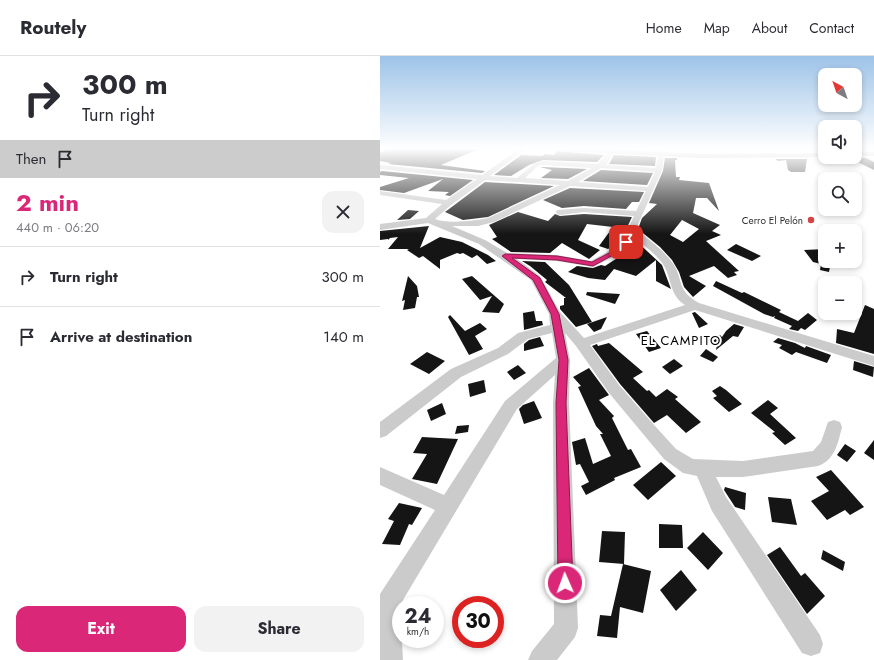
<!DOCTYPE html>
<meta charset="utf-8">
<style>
:root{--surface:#fff;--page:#f2f2f3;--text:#2b2b33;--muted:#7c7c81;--line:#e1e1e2;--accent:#db2777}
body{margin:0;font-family:Jost,sans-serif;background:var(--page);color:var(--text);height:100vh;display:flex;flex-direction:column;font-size:15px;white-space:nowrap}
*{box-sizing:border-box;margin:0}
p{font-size:13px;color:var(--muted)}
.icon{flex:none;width:22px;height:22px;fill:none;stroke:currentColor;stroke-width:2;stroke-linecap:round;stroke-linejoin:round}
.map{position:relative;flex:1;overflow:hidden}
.details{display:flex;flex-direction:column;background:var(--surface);width:380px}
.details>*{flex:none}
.banner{background:#fff;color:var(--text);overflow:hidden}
.needle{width:26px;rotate:320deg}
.tools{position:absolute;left:438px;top:12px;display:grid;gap:8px}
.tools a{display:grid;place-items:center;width:44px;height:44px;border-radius:8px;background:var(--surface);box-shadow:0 2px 6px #0003;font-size:20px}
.speed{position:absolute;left:12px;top:540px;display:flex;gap:8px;font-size:20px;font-weight:700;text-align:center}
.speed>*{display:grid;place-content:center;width:52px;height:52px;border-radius:50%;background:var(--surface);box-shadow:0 2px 6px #0003;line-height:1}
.speed small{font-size:10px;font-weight:400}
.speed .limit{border:6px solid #d22;background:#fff;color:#111}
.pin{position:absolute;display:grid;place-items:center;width:34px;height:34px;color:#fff;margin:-17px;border-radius:8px;box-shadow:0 2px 6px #0006}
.me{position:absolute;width:44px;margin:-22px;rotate:358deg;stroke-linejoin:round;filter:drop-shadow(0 0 3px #0008)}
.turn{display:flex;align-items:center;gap:14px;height:84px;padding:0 16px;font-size:18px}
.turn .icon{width:52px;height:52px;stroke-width:2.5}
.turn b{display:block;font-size:28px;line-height:34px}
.then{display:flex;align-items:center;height:38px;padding:0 16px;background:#0003;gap:8px;font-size:15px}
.round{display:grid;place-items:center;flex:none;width:42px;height:42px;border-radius:12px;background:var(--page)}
.summary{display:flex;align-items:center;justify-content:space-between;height:68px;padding:0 16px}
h1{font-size:24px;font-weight:700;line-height:30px;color:var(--accent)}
.action{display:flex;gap:8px;margin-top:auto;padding:8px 16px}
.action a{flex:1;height:46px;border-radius:12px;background:var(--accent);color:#fff;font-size:16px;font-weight:700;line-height:46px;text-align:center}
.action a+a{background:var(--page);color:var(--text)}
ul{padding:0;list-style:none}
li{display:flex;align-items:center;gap:12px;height:60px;padding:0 16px;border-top:1px solid var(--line)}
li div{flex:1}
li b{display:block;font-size:15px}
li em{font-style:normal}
header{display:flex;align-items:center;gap:24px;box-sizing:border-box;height:56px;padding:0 20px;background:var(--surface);border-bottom:1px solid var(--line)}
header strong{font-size:19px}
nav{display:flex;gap:22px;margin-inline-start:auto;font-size:14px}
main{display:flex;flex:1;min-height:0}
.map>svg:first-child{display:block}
.building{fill:#151515;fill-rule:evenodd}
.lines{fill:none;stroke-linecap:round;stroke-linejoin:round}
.minor{fill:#cbcbcb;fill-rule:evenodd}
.major{fill:#a6a6a6;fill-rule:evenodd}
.route{fill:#db2777;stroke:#8e194d}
.poi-dot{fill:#d34543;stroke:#fff;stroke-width:1.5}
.labels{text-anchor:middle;stroke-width:4;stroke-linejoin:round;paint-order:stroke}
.far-poi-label{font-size:10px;fill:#2e2e2e;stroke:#fff;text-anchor:end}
.neighbourhood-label{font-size:13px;letter-spacing:1px;fill:#000;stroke:#fff}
</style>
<header>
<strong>Routely</strong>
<nav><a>Home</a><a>Map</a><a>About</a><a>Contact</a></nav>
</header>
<main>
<section class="details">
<div class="banner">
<div class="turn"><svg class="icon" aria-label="right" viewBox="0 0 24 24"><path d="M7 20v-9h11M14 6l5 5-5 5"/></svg><div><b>300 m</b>Turn right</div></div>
<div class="then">Then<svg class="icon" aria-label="arrive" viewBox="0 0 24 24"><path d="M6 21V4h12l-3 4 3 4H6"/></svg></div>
</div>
<div class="summary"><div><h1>2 min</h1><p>440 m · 06:20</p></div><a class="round"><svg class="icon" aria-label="close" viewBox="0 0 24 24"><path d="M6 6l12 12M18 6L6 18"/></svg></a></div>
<ul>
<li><svg class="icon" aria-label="right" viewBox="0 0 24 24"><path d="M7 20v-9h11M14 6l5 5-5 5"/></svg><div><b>Turn right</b></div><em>300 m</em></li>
<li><svg class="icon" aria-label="arrive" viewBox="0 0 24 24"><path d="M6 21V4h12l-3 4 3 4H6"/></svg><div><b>Arrive at destination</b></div><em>140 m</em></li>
</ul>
<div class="action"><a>Exit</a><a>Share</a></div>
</section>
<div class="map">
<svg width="494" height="604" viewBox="0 0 494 604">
<rect width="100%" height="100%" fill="#fff"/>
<path class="building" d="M7,93H99L61,109L105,115L102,117L8,108L11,107L0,105V97Z
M177,95L224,99L217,106L163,104L149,109L131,120L114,119L141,99L162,100L165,98L174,99Z
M234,99L276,101L275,110L229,108Z
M467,101L486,102L494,106V114Z
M285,102H297V104H295L296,121H300L299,124L329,127L339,155L327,142H316L313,157L340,169L332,175L341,179L326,185L359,215L354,216L357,219L348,222L334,210L309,220L326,230L313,241L304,231L299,216L292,204L280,191L258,173L262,162L277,148L269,147L283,115ZM302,164L319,173L303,186L290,179Z
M395,103H427L425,116H411L408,114L406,104L398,105Z
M160,111H163L207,113L188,123L161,122L172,114Z
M221,114L273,117L267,129L203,125Z
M2,115L93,124L70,140L65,139L69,136L48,135L63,123L24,137L0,134V131L29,122L0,119V116Z
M105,126L174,130L108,161L83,164L65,156Z
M190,132L264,136L259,146H252L246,153L204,150L182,152L163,144Z
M28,154L39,155L30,163L17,164Z
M138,156L168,165L175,158L180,160L204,158L252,161L241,184L228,193L219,190L233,171L207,168L198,184L220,194L209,203L182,187L170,197L131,196L112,183L117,181L109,169Z
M49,170L40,192L60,181L82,186L108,199L116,205L107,208L97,199L92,202L83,197L80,198L77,197L60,204V213L43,200L39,202L27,194L29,193H8L18,181L10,182L8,184V183L0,184V175Z
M253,182L282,209L291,233L276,225V204L256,220L234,213L225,224L208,222L188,216L197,210L213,212L221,209L225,210L242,199L240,198L250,189Z
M356,188L381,200L372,205L347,194Z
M445,193V205H451L449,216L440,214L441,208L433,206L424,194Z
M142,205L165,206L189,229L212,266L196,271L180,253V250L184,249V242H186L165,226L167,224L150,210Z
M28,220L37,230L39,241H37L35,252L23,254L25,244L22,245Z
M92,220L124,248L119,257L102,256L112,240L100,244L82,223Z
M336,225L362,237L364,236L401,254L399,256L418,265L428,257L437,264L425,274L421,272L418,275L409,273L412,270L394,262L395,260L393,261L384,258L333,230Z
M207,236L240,238L235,248L206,239Z
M485,249L494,253V298L456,287L457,273L474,277Z
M154,255L156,265H162L163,269L144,274L143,257Z
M315,256L328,268L319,272L312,257Z
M70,259L85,275L100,267L107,273L95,280L103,293L89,299L68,261Z
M227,261L221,273L214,276L207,268Z
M354,268L364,271L358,281L353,280L336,294L337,289L333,285L340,279L342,281L346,275Z
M267,275L281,292L269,296L256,278Z
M160,281L164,290L144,295V288L149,284Z
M398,282L415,287L425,292L426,290L451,299L447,307L416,296L412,299L399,292L402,289L393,286Z
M229,287L263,316L253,322L267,335L269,334L276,341L287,333L298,341L295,343L321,366L306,377L287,359L274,367L240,328L212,290L217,288L218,290Z
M326,293L338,301L333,306L320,300Z
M47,296L65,305L49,318L30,308Z
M294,303L303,310L290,318L282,311Z
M474,305L494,311L493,321L473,314Z
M138,309L146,317L134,324L127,316Z
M209,312L229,339L219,344L234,360L232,362L248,394L251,393L261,411L234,422L235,424L206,439L201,430L209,426L200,408L196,409L192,386L205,382L213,408L231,400L220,378H223L216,370L198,331L201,330L193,321Z
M104,324L106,336L90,341L88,328Z
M340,330L346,334L362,348L349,356L333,342L337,340L332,335Z
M388,344L398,352L390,358L416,382L405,389L392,377L395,376L371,357Z
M154,345L162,362L144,368L139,353L143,349Z
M62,347L66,358L51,365L47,354Z
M89,369L88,376L75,378L77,370Z
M42,381L78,383L57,428L32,423L47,398L33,397Z
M494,384V404L484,397Z
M465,388L476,395L467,406L457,399Z
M281,406L296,420L268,444L253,429Z
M451,414L484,451L470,459L465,454L447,464L431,445L449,435L436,421Z
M345,431L366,437L365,454L355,451L344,434Z
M388,441L411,443L417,469L392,466Z
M19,447L42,452L32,469L29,468L20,489L2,488L14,465L8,463Z
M279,468L302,469L303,492H279Z
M222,475L245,476L244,508L219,506Z
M323,476L343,497L328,514L307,492Z
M400,491L421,520L425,517L445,540L427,558L387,499Z
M443,494L465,506L463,515L441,503Z
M243,508L271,515L263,557L240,551L237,582L217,580L220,559L231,560Z
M301,514L317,534L296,555L280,534Z"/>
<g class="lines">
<path class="minor" d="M139,93H146L110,120L137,122L154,108L163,105L218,108L231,93L236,94L226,109L276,112L279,93H285L282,114L256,173C268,183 282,193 291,205C305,222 294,233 319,247L494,300V310L315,254L210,289L239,329L275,370L296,393L313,403L363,405L433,395L441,386L448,366L454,364L460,366L462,371C458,387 455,404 438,410L363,421H336L346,441L440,579L443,588L440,597L431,600L422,597L332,455L317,420L303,417L284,403L229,337L196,290L185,277L190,304L189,347L198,572L195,581L177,604H148L152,595L174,568L173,347L175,319L137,353L20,549L23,604H0V538L55,454L0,429V411L64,439L125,345L176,302L172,277L148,283L128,298L81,321L6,380L0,382V366L71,313L118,292L138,277L170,269L169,258L151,224L99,188L48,167L0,174V168L46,162L62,148L0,139V135L66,144L97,123L0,113V109L102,119ZM163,109L212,112L188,125L145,122L158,110ZM221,112L275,116L268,131L198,126ZM105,124L180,129L108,162C94,165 67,168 55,163L71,149ZM190,130L266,135L256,155L204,152L177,154L176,156L177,158L180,159L204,156L254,160L242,185L227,196L211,205L177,199L127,197L105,184L72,170H98L114,166ZM253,180C263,189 276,198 283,208C292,222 289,239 305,249L204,282L180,256L160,220L137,203L177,205L213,211L235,200L249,188Z"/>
<path class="major" d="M176,93H225L320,98L445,97L446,101L320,102L180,95Z
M475,96H494V100H475Z"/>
</g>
<linearGradient id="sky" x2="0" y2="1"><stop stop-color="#9dc3e8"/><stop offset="0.52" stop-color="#fff"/><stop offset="1" stop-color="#fff" stop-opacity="0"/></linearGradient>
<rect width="494" height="178" fill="url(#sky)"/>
<path class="route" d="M244,184L249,186L233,199L213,210L177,204L132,202L160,222L179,258L188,304L186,347L193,527L191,533L185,535L180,533L178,527L176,347L179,304L171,258L153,224L122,200L125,198L177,200L212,206L229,197Z"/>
<circle class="poi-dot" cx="431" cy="164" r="4"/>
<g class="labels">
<g class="far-poi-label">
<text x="423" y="168">Cerro El Pelón</text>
</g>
<g class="neighbourhood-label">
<text x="301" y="289">EL CAMPITO</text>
</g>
</g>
</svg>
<div class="tools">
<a><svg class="needle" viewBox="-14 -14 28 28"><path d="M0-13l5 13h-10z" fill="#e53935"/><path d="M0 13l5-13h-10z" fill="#7c7c81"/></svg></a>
<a><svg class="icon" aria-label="sound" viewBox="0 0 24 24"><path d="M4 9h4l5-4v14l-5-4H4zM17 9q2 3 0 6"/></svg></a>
<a><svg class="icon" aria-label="search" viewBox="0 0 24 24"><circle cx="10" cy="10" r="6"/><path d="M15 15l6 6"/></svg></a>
<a>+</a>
<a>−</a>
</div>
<div class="speed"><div>24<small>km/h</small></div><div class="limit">30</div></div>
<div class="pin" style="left:246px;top:186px;background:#d93025"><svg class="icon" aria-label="arrive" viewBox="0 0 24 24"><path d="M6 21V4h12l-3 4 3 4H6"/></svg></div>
<svg class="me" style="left:185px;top:527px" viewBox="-20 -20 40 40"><circle r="17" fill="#db2777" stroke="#fff" stroke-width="3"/><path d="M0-11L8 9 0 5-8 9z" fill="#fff"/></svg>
</div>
</main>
